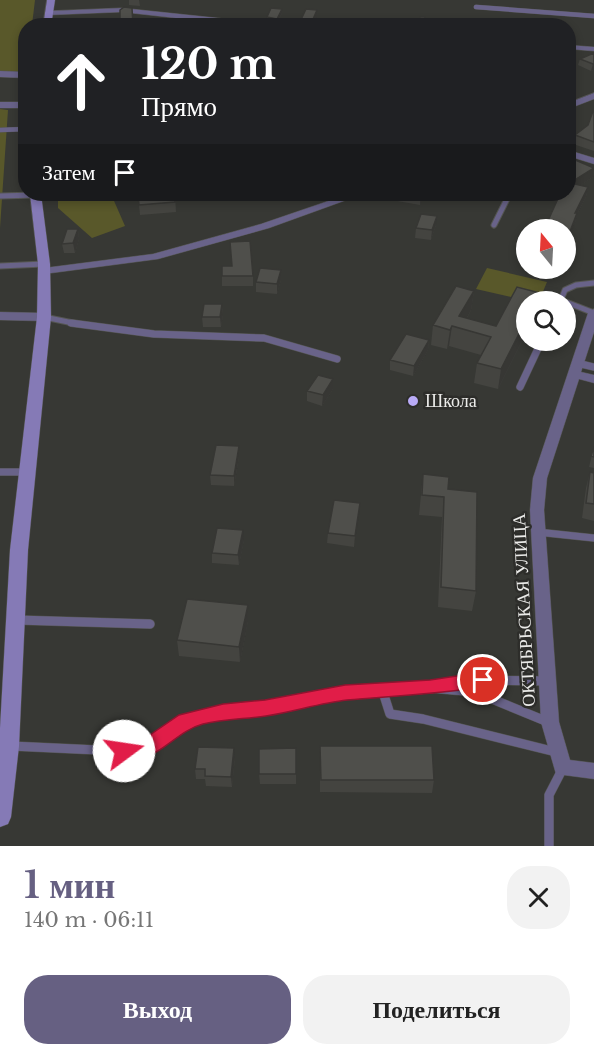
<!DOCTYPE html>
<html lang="ru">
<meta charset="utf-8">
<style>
:root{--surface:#fff;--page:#f2f2f2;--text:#222;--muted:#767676;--accent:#666082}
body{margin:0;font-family:"Libre Baskerville",serif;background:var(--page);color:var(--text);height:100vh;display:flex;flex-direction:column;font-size:22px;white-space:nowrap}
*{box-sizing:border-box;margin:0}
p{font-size:20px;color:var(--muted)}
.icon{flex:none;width:33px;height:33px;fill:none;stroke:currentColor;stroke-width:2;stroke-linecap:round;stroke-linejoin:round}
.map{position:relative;height:846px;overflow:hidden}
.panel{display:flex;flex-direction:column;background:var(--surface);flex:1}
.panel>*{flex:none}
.banner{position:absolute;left:18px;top:18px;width:558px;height:183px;border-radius:24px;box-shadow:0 3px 9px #0003;background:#202124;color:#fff;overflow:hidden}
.needle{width:39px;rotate:342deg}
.fabs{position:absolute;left:516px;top:219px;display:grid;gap:12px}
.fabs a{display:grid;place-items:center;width:60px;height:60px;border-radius:50%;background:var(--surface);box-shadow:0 3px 9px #0003;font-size:30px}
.pin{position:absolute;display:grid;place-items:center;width:51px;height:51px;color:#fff;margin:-26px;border:3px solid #fff;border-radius:50%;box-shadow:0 2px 6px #0007}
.me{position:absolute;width:66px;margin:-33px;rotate:76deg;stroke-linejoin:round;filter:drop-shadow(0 0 4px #0008)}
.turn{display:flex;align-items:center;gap:21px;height:126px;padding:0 24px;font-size:27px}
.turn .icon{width:78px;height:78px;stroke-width:2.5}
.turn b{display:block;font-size:42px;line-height:51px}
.then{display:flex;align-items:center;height:57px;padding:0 24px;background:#0003;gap:12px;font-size:22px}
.round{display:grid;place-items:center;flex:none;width:63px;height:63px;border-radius:24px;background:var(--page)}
.summary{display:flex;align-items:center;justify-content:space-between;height:102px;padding:0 24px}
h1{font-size:36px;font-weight:700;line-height:45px;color:var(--accent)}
.cta{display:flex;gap:12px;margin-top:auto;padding:12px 24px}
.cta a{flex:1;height:69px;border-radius:24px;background:var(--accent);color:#fff;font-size:24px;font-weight:700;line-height:69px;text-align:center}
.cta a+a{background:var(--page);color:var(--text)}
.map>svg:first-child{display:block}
.green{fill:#59582a}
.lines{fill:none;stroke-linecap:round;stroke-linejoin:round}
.service-far3-casing{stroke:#545551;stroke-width:5}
.service-far2-casing{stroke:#545551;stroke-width:7}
.service-far1-casing{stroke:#545551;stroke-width:8}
.service-casing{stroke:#545551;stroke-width:10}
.minor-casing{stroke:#545551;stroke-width:1}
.secondary-casing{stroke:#545551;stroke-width:1}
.service-far3{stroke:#696389;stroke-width:4.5}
.service-far2{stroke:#696389;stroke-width:5}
.service-far1{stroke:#696389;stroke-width:7}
.service{stroke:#696389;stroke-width:9}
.minor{fill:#696389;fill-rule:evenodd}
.secondary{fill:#857ab6;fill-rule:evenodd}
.wall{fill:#444440}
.shaded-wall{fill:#373734}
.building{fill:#4f4f4b;stroke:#373734;stroke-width:1.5}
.route{fill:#e11d48;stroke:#92132f;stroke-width:1.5}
.poi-dot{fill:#b9abf7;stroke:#2d2d2a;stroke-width:2}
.labels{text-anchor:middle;stroke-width:5;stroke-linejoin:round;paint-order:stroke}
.poi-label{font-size:18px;fill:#ebebe9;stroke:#2d2d2a;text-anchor:start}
.street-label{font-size:18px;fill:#ebebe9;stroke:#2d2d2a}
</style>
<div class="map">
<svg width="594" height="846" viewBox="0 0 594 846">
<rect width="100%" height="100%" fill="#373834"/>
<path class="green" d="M0,0H35L32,25L26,26L25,75L0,71Z
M0,109L8,110L0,228Z
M58,194H111L125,226L92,238L58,208Z
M487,268L547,282L539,301H529L476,289Z"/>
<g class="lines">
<g class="service-far3-casing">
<path id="service-far3" d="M476,7L594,16
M0,130L26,129"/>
</g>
<g class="service-far2-casing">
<path id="service-far2" d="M0,196L35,195
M494,225L508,197L507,194
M0,266L44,264
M560,302L565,290L576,285L594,283
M566,302L594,313
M44,317L78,324"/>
</g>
<g class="service-far1-casing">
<path id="service-far1" d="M71,323L154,334L264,338L337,359
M577,363L594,367
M520,387L542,340
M0,472H27
M537,532L594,538"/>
</g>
<g class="service-casing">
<path id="service" d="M17,620L150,624
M442,686L483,680L547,681
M382,689L390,714L423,719L556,752
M11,746L141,752L185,721L223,712L265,708L345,693L382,689L431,688L475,692L548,722
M549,846V795L563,768"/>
</g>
<g class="minor-casing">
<path id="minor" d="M122,8L274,24L278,26H247L122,12L49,15L45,13L49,11Z
M568,45L594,47V51L568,49Z
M0,71L26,72V78L0,77Z
M594,93V99L568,109V103Z
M0,102H26V108H0Z
M568,150L594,158V164L568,156Z
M349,194H363L269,228L158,259L44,274L38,271L44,268L153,254L261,224Z
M594,309V332L581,372L594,375V383L579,379L547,478L544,510L559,722L570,760L594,763V779L556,774L541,722L530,510L533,478L588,313Z
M0,312L44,313L50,317L44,321L0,320Z"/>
</g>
<g class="secondary-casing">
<path id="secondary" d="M47,0H55L51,26H43Z
M30,194H41L50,264L51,317L28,550L19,746L11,817L8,824L0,827V728L10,550L37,317L38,264Z"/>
</g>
<use href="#service-far3" class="service-far3"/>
<use href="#service-far2" class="service-far2"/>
<use href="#service-far1" class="service-far1"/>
<use href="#service" class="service"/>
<use href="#minor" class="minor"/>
<use href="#secondary" class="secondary"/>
</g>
<path class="wall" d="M129,0H139L140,6L129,5Z
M282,13L277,23H275V26H261L267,21V17Z
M594,53V70L591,71L578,65L580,59Z
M594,112V151L573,144L575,135L588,125Z
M568,162L594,167L593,177L579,186L588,187L586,197L577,214L575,223L566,230H545L547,223L568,194Z
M175,194L176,212L140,215L138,195Z
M222,194H252L231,200Z
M398,194H425L420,205L397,201Z
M436,225L431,240L415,238L416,228Z
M78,229L79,239L75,253H64L62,244Z
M281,270V280L277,294L256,292V282Z
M222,276H253V286H222Z
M456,286L474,291L471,310L467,318L496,326L517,287L540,293L539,302H526V333L498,389L474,383L477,363L481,355L449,346L447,349L431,345L433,325Z
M222,304L223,315L221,327H203L202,317Z
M429,340L428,350L413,376L390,370V360Z
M333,389L322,406L307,401V391Z
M239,446V457L234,486L211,485L210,475Z
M594,447V468L589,467Z
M590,472L594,473V521L582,518L586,488Z
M423,474L448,489L476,591L472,611L438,607L442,517L419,515Z
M360,503L354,547L327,543L328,533Z
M244,540L239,565L212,563V553Z
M248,621L240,662L179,656L177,640Z
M320,746L434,780L432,793L320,792Z
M296,748V784H260L259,774Z
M235,758L232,787L206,786L205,779H196L195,769Z"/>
<path class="shaded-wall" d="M282,9V13L277,23V19Z
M317,10V17L313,26H310Z
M593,64H594V70L591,71Z
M594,168L593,177L568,193L570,183Z
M588,187L586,197L577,214L575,223L566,247V242L575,213Z
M230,194H252L231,200Z
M421,194H425V195L420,205Z
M437,216L436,225L431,240L432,230Z
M78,229L79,239L75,253L73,243Z
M281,270V280L277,294V284Z
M474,291L471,310L461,329L459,316Z
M222,304L223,315L221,327L220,317Z
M526,320V333L498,389L501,369Z
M452,326L449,346L447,349L450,330Z
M429,340L428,350L413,376L414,366Z
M333,379V389L322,406L323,395Z
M239,446V457L234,486V476Z
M360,503L359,514L354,547L355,536Z
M243,530L244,540L239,565L238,555Z
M248,605V621L240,662L239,647Z
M234,748L235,758L232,787L231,777Z"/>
<path class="building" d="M124,7L132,8L133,26H120V10Z
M271,8L282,9L277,19L267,17Z
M306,9L317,10L310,26H298Z
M420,17H425V26H418Z
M264,21H275L273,26H261Z
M594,53V64H593L580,59Z
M593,111L594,112V142L575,135L588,125Z
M573,159L594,168L570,183L588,187L575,213H577L566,242V230H548L550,223H547L560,194H568V176L571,170L568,169V162Z
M163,194H175V202L139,205L138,195Z
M421,214L437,216L432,230L416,228Z
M67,229H78L73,243L62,244Z
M250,241L253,276H222V266H232L230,242Z
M260,268L281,270L277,284L256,282Z
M456,286L474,291L459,316L496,326L517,287L540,293L536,302H526V320L501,369L477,363L491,337L452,326L450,330L433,325Z
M204,304H222L220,317H202Z
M406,334L429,340L414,366L390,360Z
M318,375L333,379L323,395L307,391Z
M216,445L239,446L234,476L210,475Z
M594,447V457L591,456Z
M590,472L594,473V504L586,503Z
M423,474L449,477L448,489L477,492L476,591L441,587L444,497L422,495Z
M334,500L360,503L355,536L328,533Z
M217,528L243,530L238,555L212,553Z
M187,599L248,605L239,647L177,640Z
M320,746H432L434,780H321Z
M198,747L234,748L231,777L205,776V769H195Z
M296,748V774H259V749Z"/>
<path class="route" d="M483,672L489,675L492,680L489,685L483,687C438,694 393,696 347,700C320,703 293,712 266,716C245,719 224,719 203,724C172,732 153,770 118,757L115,751L118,745L124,743H138L179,715L223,704L265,700L345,685L430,680Z"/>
<circle class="poi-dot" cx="413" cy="401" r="6"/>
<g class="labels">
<g class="poi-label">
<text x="425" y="407">Школа</text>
</g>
<g class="street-label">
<text transform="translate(524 610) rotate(-93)" y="6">ОКТЯБРЬСКАЯ УЛИЦА</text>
</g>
</g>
</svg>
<div class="fabs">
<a><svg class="needle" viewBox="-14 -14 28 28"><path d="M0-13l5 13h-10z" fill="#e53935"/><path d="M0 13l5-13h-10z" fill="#767676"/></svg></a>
<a><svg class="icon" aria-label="search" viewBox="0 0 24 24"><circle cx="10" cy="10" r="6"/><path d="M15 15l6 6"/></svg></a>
</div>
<div class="pin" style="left:483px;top:680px;background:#d93025"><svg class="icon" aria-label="arrive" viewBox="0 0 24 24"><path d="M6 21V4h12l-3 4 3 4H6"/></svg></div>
<svg class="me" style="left:124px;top:751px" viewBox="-20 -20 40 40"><circle r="19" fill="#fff"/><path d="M0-13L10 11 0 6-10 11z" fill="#e11d48"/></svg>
<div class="banner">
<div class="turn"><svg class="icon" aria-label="ahead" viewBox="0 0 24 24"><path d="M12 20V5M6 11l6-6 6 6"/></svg><div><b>120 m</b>Прямо</div></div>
<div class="then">Затем<svg class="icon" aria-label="arrive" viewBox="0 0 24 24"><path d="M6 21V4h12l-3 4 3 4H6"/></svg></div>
</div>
</div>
<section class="panel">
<div class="summary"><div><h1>1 мин</h1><p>140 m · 06:11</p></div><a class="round"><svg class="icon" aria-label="close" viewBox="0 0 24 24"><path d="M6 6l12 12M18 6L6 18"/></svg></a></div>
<div class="cta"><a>Выход</a><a>Поделиться</a></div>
</section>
